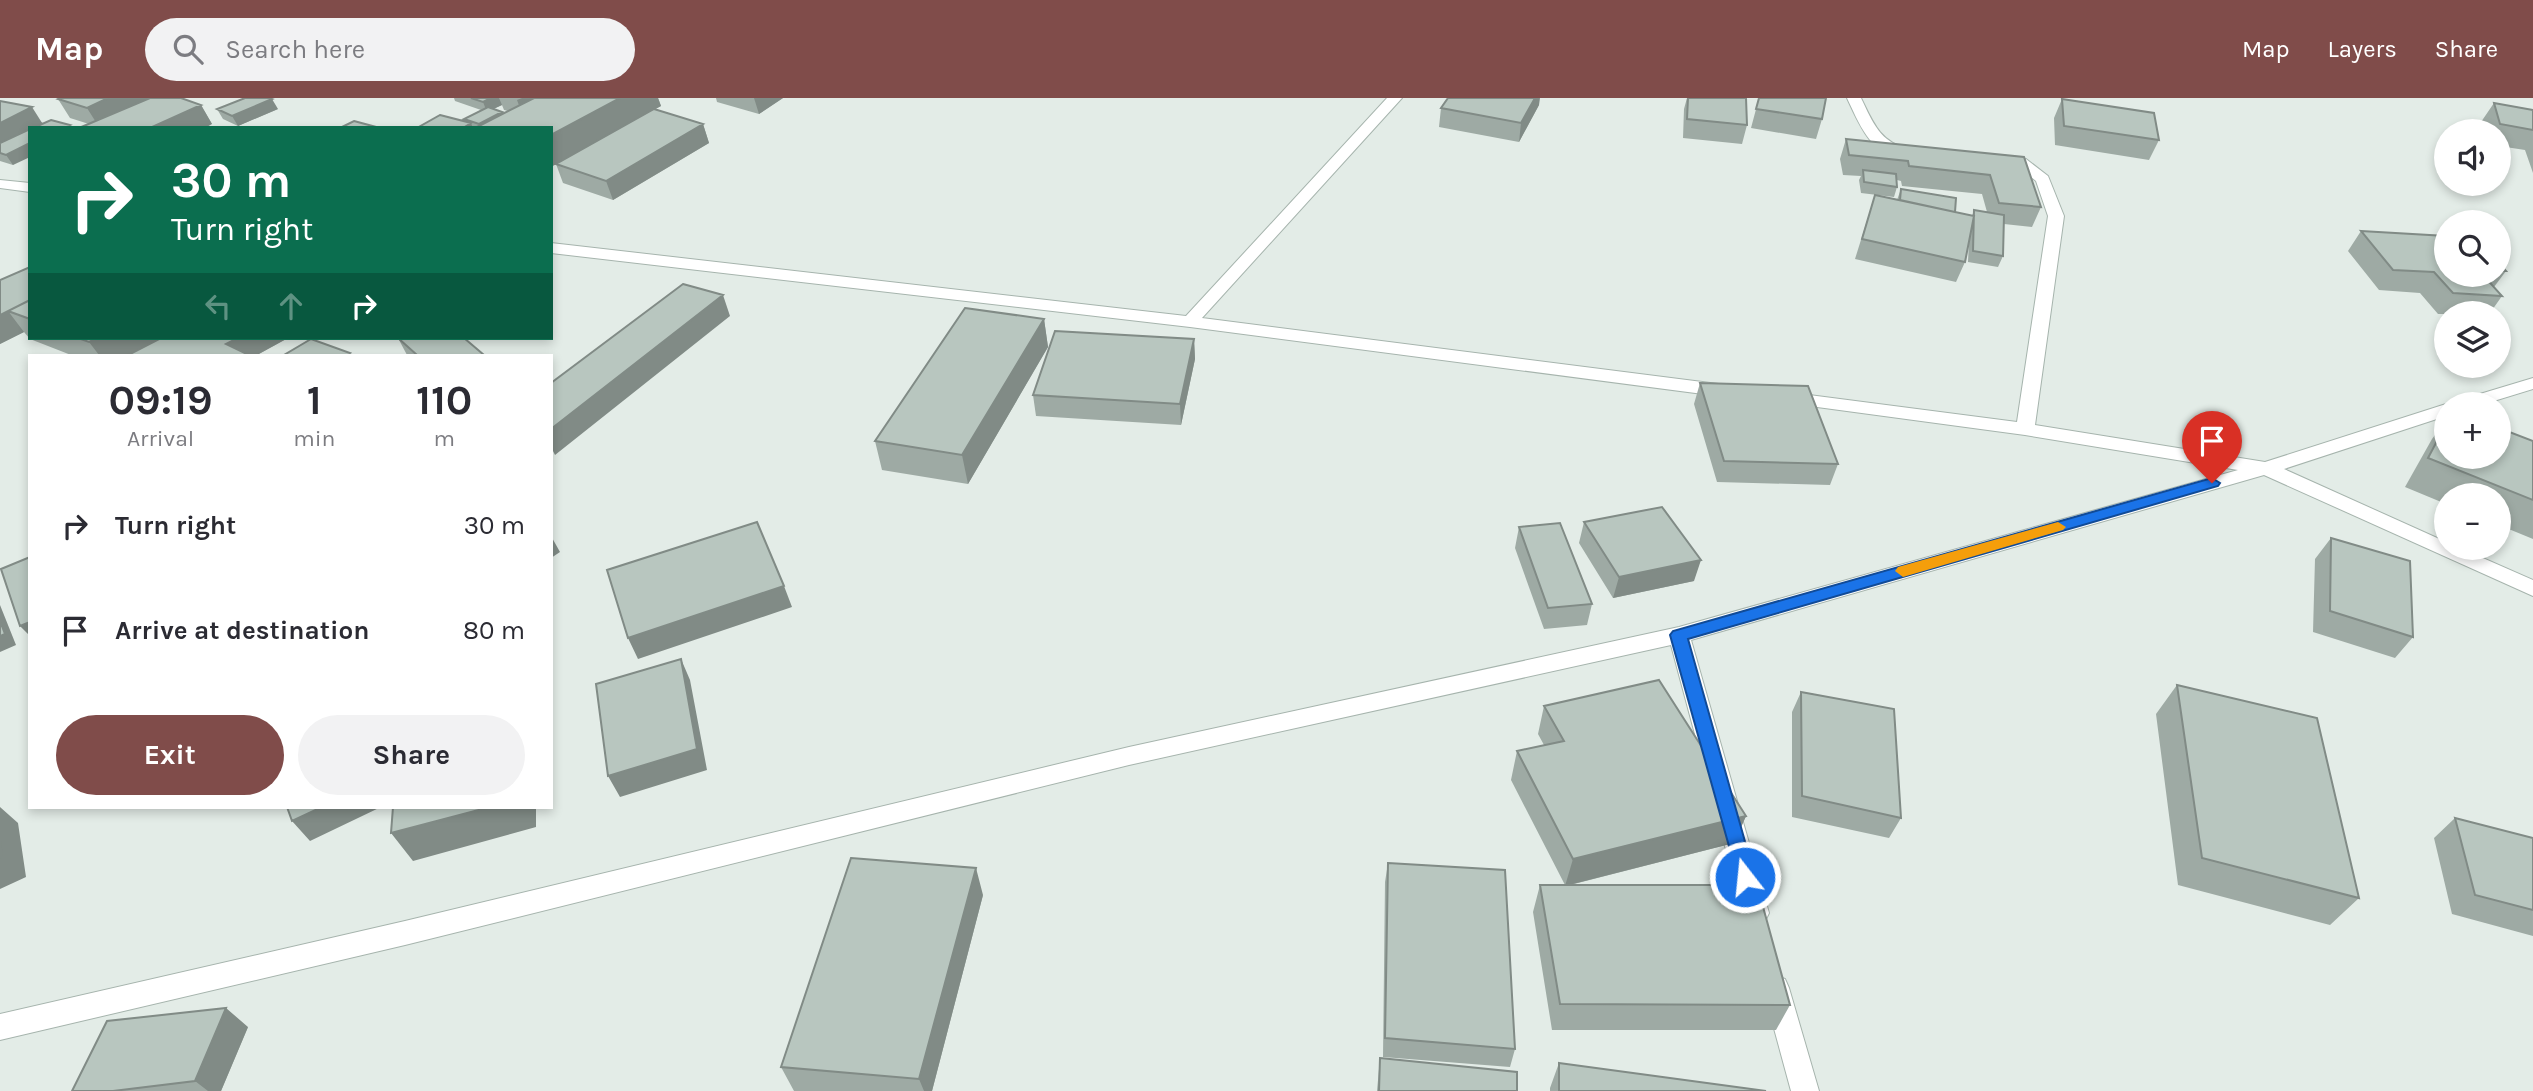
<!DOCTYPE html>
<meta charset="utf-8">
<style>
:root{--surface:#fff;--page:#f2f2f3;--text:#2b2b33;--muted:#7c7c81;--accent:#804c4a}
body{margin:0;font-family:Karla,sans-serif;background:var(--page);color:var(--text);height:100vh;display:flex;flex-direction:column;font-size:26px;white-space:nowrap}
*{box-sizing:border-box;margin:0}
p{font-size:23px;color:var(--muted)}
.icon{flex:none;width:38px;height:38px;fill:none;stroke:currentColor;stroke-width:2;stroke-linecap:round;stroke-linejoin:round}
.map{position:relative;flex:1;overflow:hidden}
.side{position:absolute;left:28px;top:256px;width:525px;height:455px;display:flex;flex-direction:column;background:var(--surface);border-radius:0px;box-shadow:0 4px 10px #0003}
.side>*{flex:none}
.hud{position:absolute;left:28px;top:28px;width:525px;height:214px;border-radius:0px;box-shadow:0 4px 10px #0003;background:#0b6e4f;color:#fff;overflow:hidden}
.fabs{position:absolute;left:2434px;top:21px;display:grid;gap:14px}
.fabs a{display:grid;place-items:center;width:77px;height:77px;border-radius:50%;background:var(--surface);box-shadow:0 4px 10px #0003;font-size:35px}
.pin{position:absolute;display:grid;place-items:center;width:60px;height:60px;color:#fff;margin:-72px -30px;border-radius:50% 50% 50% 0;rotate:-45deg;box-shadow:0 0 7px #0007}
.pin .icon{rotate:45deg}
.me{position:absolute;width:77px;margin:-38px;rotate:344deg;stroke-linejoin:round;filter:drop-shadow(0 0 5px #0008)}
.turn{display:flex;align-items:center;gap:24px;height:147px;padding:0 28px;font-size:32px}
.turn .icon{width:91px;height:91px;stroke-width:2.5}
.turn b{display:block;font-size:49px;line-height:60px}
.lanes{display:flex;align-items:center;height:66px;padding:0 28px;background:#0003;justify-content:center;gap:35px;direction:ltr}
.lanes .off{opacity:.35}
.eta{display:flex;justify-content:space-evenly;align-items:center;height:119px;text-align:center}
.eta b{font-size:42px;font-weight:700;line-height:49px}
.action{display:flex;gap:14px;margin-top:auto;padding:14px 28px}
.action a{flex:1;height:80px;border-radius:42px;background:var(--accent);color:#fff;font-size:28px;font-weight:700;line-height:80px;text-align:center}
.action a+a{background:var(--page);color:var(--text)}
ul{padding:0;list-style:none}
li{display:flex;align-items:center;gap:21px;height:105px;padding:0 28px}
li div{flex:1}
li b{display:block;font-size:26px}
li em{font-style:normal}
header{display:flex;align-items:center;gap:42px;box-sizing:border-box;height:98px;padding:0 35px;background:var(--accent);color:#fff}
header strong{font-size:33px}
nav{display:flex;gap:38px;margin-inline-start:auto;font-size:24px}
.search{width:490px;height:63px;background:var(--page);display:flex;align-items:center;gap:18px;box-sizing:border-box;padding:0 24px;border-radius:38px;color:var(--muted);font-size:26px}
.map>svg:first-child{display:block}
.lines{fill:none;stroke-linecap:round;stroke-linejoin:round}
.minor-casing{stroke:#a6b4ad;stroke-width:2}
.minor{fill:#fff;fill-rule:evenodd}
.wall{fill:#9eaaa4;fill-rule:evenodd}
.shaded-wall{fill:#818b86}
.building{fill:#b8c6bf;stroke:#818b86;stroke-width:2}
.route{fill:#1a73e8;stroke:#114b97;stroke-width:2}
.slow{fill:#f59e0b}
</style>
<header>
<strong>Map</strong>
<div class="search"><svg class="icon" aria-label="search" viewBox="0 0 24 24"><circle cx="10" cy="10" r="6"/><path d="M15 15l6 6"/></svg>Search here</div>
<nav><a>Map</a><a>Layers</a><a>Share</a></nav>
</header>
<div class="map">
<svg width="2533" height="993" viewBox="0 0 2533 993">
<rect width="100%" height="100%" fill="#e3ece7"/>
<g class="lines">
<g class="minor-casing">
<path id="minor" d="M1387,0H1402L1202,220L1726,287L1735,293L1732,297L1726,299L1190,229L551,155V145L1186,218Z
M1847,0H1861C1873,25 1880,44 1908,51L1910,54L1908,57C1873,64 1859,25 1847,0Z
M2001,57L2026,61L2048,78L2064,118L2035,327L2265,364L2446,306V318L2284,371L2446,444V450H2460L2533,482V498L2264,377L1691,542L1769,815L1765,823L1756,826L1747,823L1743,815L1671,547L1129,667L405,847L0,942V916L405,823L1129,649L1679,529L2238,372L2025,337L1780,304L1777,300L1780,296L1786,294L2017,324L2048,118L2036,83L2017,68L1996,64L1994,61Z
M0,82L30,85V94L0,90Z
M2533,280V291L2484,306H2457L2460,302Z
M1776,878L1785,881L1789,890L1819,993H1791L1763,890L1767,881Z"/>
</g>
<use href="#minor" class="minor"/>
</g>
<path class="wall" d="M454,0H658L661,8L655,11L703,26L709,45L613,102L563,85L556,66L551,30H417L466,24L464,21L481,12L455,3ZM502,7L504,12L508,13L503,16L502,14L493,11Z
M716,0H783L759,16L717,4Z
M1687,0H1746L1747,27L1742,46L1683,40L1684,11Z
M1759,0L1822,21L1816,41L1751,30Z
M58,1L201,7L212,26H89L70,20Z
M2062,1L2159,42L2149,62L2055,47L2054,20Z
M0,3L43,25L30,30L13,67L0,63Z
M2494,5L2533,12V75L2525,52L2499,48V33H2484L2481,24Z
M1539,7L1519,44L1439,29L1441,10Z
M217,11H278L238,28L223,21Z
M1846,41L2024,59L2041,109L2032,129L2004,126L2003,158L1998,169L1968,164L1969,142L1965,164L1956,184L1855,161L1875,97L1897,102L1901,91L1955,114L1972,118L1974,112L1987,114L1982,96L1902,88L1901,83L1897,82V89L1894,99L1861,95L1859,82L1861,78L1843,77L1840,61Z
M2361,133L2446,177H2499V165L2506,173L2494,189L2502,198L2490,215H2446V216H2438L2420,195L2379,192L2348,153Z
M30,169V240H288L257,257H71L30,241L24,234L0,246V182Z
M1044,221L1048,249L968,386L882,372L875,343Z
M398,240L484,257H407Z
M1194,241L1195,261L1181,327L1036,318L1033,297Z
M1700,285L1838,366L1830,387L1717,384L1694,306Z
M2446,322V359L2533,343V441L2499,427V397H2446V406L2405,389L2432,341Z
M1584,424L1694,483L1613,500L1579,445Z
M1519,429L1592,506L1587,527L1544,531L1515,450Z
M2331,440L2413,539L2395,560L2313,534L2315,461Z
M2177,587L2359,800L2330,827L2178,787L2156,616Z
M1801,594L1901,720L1889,740L1792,719V614Z
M1544,608L1746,718L1734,745L1570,787L1790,907L1776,932H1552L1533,814L1540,787H1565L1511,682L1517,653L1544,647L1538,636Z
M2455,720L2533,740V838L2452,816L2434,740Z
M1388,765L1515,951L1510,969L1383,959L1385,784Z
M983,797L932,993H794L781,969Z
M248,929L221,993H72Z
M1380,960L1517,993H1377Z
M1559,965L1766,993H1550V990Z"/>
<path class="shaded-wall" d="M108,0H161L99,29L87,10Z
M491,0H499L502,7L487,14L483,4Z
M522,0H575L524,21L517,2Z
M620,0H658L661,8L551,69V37Z
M754,0H783L759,16Z
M1535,0H1540L1539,7L1519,44L1521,25Z
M272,1L278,11L238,28L232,18Z
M201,7L212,26L205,30H150Z
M32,9L44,28L42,30H30V36L0,51V25Z
M502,14L507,24L481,30L479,26Z
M471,25L473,30H463Z
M703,26L709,45L613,102L606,83Z
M30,45V59L13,67L6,57Z
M723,197L730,218L555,357L551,349V331Z
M8,213L24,234L0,246V217Z
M1044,221L1048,249L968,386L962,357Z
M97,240H166L136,257H99L89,244Z
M238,240H288L257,257H233L226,246Z
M1194,241L1195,261L1181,327L1180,306Z
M551,438L560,454L551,460Z
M1701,462L1694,483L1613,500L1619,479Z
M784,488L792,509L638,561L628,540Z
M0,507L16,547L0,554Z
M30,524V538L20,528Z
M681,561L690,582L707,672L620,699L608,678Z
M0,709L18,725L26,779L0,791Z
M322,709H381L310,743L292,723Z
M490,709H536V729L413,763L391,735Z
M1746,718L1734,745L1565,788L1573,761Z
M976,770L983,797L932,993H924L919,981Z
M226,910L248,929L221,993H208L195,983Z"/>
<path class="building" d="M60,0H108L87,10L58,1Z
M150,0H181L201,7L150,30H79Z
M245,0H269L272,1L232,18L217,11Z
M471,0H491L483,4Z
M534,0H620L551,37V30H475Z
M1448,0H1535L1521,25L1441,10Z
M1688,0H1746L1747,27L1687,21Z
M1759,0H1826L1822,21L1756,11Z
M2062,1L2154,15L2159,42L2064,28Z
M0,3L32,9L0,25Z
M2494,5L2533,12V32L2500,26Z
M488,9L502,14L479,26L464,21Z
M654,11L703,26L606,83L556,66Z
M440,17L471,25L463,30H417Z
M51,22L70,27L64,30H33Z
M354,23L380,30H340Z
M30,31V45L6,57L0,55V45Z
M1846,41L2024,59L2041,109L1999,105L1990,77L1909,68L1908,63L1849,57Z
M1863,72L1896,76L1897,89L1864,84Z
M1901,91L1956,100L1955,114L1900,102Z
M1875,97L1974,118L1965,164L1862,141Z
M1974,112L2004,117L2003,158L1973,153Z
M2361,133L2446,138V177H2483L2502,198L2453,195L2434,174L2393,172Z
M2499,165L2506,173H2499Z
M30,169V202L0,217V182Z
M683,186L723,197L551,331V285Z
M30,202V221L8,213Z
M965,210L1044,221L962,357L875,343Z
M1055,233L1194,241L1180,306L1033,297Z
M78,240H97L89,244Z
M161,240H238L226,246L247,256L246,257H128Z
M398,240H464L484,257H417Z
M311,241L350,255L347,257H284Z
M1700,285L1808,288L1838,366L1724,363Z
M2446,326V359H2499V330L2533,343V402L2428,360Z
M1662,409L1701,462L1619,479L1584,424Z
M757,424L784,488L628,540L607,472Z
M1560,425L1592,506L1548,510L1519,429Z
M2331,440L2410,463L2413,539L2330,513Z
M30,459V524L20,528L1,471Z
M0,523L5,536L0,538Z
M681,561L697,651L608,678L596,586Z
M1659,582L1746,718L1573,761L1517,653L1564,643L1544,608Z
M2177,587L2317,620L2359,800L2202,760Z
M1801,594L1894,611L1901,720L1802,698Z
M287,709H322L292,723Z
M393,709H490L391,735Z
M2455,720L2533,740V812L2475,797Z
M0,742L2,759L0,760Z
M851,760L976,770L919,981L781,969Z
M1388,765L1505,772L1515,951L1385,940Z
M1540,787H1757L1790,907L1560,906Z
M226,910L195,983L113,993H72L107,923Z
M1380,960L1517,974V993H1379Z
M1559,965L1766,993H1559Z"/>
<path class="route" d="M2212,380L2220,385L2218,388L1688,541L1755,779L1752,784L1745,787L1739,784L1670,537L1673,533Z"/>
<path class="slow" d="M2058,424L2066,429L2063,432L1903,479L1895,473L1898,469Z"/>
</svg>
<div class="fabs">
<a><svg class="icon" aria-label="sound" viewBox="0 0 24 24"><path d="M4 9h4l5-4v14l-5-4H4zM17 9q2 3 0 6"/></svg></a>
<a><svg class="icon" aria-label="search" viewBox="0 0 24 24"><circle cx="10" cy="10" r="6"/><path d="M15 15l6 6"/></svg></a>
<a><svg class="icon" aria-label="layers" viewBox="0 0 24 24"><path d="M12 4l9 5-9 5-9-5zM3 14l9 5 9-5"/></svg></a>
<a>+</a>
<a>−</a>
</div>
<div class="pin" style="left:2212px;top:385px;background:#d93025"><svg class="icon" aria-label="arrive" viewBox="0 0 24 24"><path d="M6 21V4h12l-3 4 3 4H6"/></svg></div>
<svg class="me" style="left:1745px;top:779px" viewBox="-20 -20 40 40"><circle r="17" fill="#1a73e8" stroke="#fff" stroke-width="3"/><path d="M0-11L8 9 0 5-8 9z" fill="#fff"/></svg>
<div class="hud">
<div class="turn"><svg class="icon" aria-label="right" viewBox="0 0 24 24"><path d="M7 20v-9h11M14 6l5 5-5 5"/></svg><div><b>30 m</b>Turn right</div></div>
<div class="lanes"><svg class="icon off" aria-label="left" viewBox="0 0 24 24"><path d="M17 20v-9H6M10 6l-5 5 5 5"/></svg><svg class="icon off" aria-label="ahead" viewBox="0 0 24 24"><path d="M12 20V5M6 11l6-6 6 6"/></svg><svg class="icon" aria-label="right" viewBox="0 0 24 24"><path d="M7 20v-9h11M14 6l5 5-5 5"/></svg></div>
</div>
<section class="side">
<div class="eta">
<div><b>09:19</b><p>Arrival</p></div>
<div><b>1</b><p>min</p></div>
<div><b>110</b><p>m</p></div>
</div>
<ul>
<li><svg class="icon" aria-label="right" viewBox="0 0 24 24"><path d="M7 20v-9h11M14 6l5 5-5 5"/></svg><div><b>Turn right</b></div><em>30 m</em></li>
<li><svg class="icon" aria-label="arrive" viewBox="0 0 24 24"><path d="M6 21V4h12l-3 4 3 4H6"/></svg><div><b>Arrive at destination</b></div><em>80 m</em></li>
</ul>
<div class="action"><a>Exit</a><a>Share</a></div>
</section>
</div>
